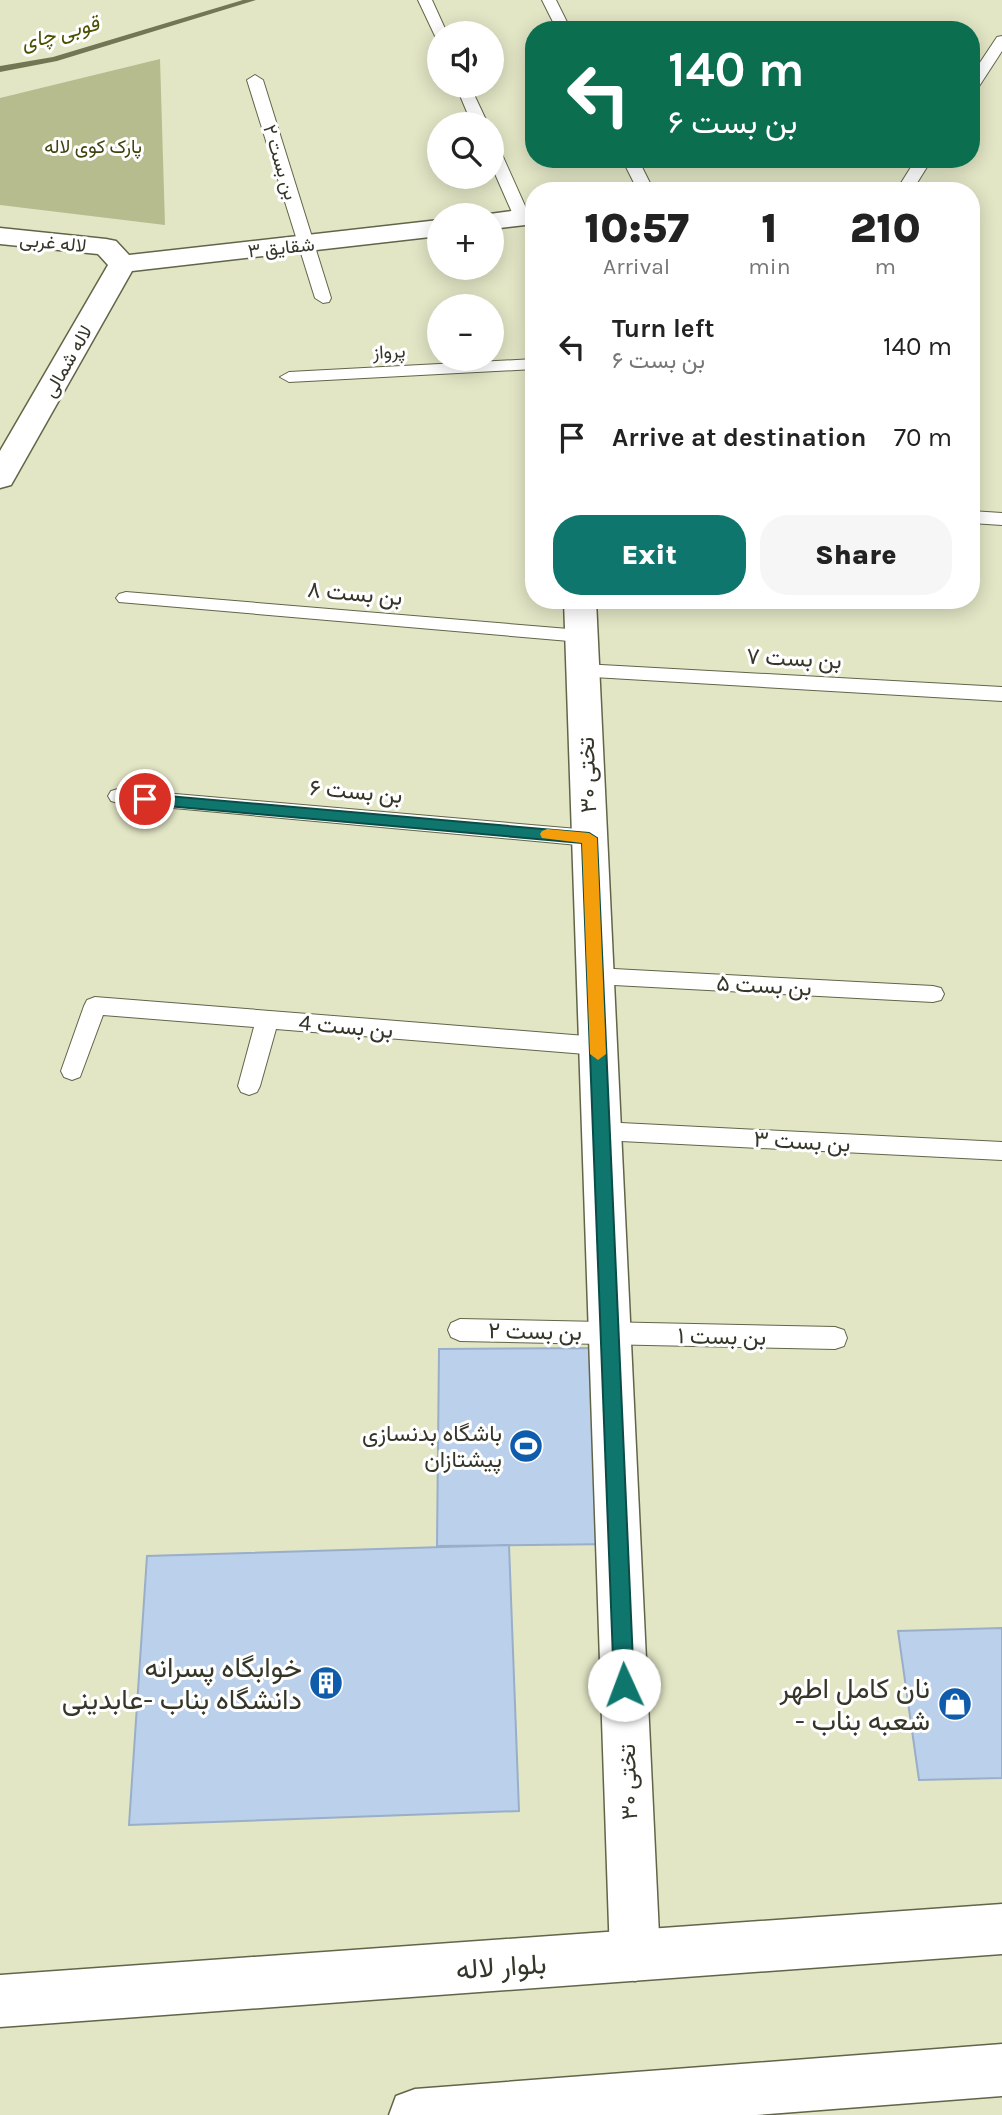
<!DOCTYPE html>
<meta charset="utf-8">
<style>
:root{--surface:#fff;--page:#f6f6f6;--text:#222;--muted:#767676;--accent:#0f766e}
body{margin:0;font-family:Karla,Vazirmatn,sans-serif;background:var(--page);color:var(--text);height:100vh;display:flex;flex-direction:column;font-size:26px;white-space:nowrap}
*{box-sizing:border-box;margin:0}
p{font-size:23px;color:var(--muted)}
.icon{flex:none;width:38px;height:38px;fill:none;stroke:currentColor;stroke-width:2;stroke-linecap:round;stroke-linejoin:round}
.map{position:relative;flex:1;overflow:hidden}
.drawer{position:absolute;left:525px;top:182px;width:455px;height:427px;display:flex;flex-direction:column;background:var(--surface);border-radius:28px;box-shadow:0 4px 18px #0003}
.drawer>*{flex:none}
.hud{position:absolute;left:525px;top:21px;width:455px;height:147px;border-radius:28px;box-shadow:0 4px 18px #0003;background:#0b6e4f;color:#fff;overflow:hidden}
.fabs{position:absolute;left:427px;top:21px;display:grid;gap:14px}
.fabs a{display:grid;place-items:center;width:77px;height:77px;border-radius:50%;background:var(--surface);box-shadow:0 4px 18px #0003;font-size:35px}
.pin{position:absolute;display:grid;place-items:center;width:60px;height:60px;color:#fff;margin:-30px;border:4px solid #fff;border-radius:50%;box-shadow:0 2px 7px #0007}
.me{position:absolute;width:77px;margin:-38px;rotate:358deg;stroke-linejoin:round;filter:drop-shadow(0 0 5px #0008)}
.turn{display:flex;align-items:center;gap:24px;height:147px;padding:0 28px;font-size:32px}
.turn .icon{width:91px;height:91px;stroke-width:2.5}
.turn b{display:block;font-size:49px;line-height:60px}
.eta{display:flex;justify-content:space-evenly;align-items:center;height:119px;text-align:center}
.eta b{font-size:42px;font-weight:800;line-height:49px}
.primary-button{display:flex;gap:14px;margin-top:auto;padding:14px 28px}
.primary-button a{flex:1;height:80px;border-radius:28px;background:var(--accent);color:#fff;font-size:28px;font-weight:800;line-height:80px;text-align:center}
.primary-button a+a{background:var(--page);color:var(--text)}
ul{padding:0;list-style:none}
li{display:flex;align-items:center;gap:21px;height:91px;padding:0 28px}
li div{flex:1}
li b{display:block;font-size:26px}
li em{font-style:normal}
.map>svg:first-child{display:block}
.green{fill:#b7bc8e}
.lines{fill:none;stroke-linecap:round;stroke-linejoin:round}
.stream{fill:#737653;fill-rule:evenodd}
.building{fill:#bbd0eb;stroke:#99aec8;stroke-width:2}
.lane-casing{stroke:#626548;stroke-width:2}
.street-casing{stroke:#626548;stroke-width:3}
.secondary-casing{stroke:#626548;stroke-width:3}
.lane{fill:#fff;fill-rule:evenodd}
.street{fill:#fff;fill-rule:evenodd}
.secondary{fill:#fff;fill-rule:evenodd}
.route{fill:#0f766e;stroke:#0a4d48;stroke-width:2}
.slow{fill:#f59e0b}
.labels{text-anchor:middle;stroke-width:6;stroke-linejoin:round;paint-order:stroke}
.far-park-label{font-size:19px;fill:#40430c;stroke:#fff}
.far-street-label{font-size:19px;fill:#353629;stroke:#fff}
.far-water-label{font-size:21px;font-style:italic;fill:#4d5000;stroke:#fff}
.street-label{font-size:23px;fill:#353629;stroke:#fff}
.poi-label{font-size:23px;fill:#353629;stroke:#fff;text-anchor:end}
.near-poi-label{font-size:28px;fill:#353629;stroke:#fff;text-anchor:end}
.near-street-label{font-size:28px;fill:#353629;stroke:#fff}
</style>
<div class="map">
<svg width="1002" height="2115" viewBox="0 0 1002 2115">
<rect width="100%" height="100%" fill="#e2e6c5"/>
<path class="green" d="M160,59L165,225L0,205V98Z"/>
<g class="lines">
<path class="stream" d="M243,0H256L57,61L0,72V66L53,57Z"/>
</g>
<path class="building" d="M610,1348L617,1544L437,1546L439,1349Z
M509,1545L519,1811L129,1825L147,1556Z
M1002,1628V1778L919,1780L898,1631Z"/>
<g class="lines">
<g class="lane-casing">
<path id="lane" d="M418,0H432L447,33L435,36Z
M542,0H556L571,30H557Z
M1002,36V51L976,91L971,92V76L997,37Z
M255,75L263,80L331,298L329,302L323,303L315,298L247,80Z
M456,86H470L488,124H472Z
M492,145L500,150L530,217L528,220H516L514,217L492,167Z
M622,159H638L654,191H638Z
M916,159H932L912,191H896Z
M534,359V369L289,382L280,377L289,372Z
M971,511L1002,513V525L971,523Z
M126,592L581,630L588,631L591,636L588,641L581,642L119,602L116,598L119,594Z
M583,664L1002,687V701L576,676L573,671L576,666Z
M118,789L589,830L596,833L600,838L596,843L589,846L118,803L111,801L108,796L111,791Z
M595,968L933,986L941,988L944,994L941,1000L933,1002L595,984L587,982L584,976L587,970Z
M95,997L598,1037L606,1040L609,1046L606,1052L598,1055L276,1029L260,1086L257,1092L249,1095L241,1092L238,1086L254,1027L103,1015L80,1077L72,1080L64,1077L61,1071L84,1006L87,1000Z
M601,1122L1002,1142V1160L601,1140L593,1138L589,1131L593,1124Z
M460,1319L835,1327L844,1330L847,1338L844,1346L835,1349L460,1341L451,1337L448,1330L451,1323Z"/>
</g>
<g class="street-casing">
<path id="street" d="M534,208V224L492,229V215H482Z
M439,220V236L132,271L15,478L11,485L0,488V451L108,265L98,254L0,244V228L106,239L116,241L129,255Z
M564,600H596L660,1956L653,1974L635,1981L617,1974L610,1956Z"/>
</g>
<g class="secondary-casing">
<path id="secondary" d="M1002,1904V1954L0,2027V1975Z
M1002,2044V2096L756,2115H389L396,2096L415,2089Z"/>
</g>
<use href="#lane" class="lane"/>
<use href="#street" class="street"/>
<use href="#secondary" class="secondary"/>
</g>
<path class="route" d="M145,794L589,833L597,838L634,1685L631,1692L624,1694L617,1692L614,1685L582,843L145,804L138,799Z"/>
<path class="slow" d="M547,829L589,833L597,838L606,1054L598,1060L590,1054L582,843L542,838L540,834L542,831Z"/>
<defs>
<g id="stadium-disc" transform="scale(1.75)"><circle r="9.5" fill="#0e5cab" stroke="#fff"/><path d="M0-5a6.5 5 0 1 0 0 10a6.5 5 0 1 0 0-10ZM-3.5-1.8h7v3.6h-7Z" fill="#fff"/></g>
<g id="building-disc" transform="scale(1.75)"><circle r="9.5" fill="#0e5cab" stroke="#fff"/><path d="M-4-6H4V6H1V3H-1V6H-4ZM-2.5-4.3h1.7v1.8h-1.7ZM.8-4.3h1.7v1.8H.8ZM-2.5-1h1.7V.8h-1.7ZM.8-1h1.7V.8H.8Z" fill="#fff"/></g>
<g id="shop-disc" transform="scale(1.75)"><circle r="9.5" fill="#0e5cab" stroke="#fff"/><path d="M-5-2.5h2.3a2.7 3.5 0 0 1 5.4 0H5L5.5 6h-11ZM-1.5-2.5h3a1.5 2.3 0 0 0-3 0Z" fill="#fff"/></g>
</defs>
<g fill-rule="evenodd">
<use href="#stadium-disc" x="526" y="1446"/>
<use href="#building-disc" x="326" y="1683"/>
<use href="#shop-disc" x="955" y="1704"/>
</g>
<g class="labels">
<g class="far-park-label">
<text x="93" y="153">پارک کوی لاله</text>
</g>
<g class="far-street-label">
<text transform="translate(281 162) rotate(73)" y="7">بن بست ۲</text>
<text transform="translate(53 242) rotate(6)" y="7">لاله غربی</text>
<text transform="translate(281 247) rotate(-6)" y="7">شقایق ۳</text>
<text transform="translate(389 351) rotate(-3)" y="7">پرواز</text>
<text transform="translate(67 361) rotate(-60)" y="7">لاله شمالی</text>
</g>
<g class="far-water-label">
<text transform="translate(60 33) rotate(-15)" y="7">قوبی چای</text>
</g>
<g class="street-label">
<text transform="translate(355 593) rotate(5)" y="8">بن بست ۸</text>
<text transform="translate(794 658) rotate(3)" y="8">بن بست ۷</text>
<text transform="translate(587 775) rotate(-92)" y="8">تختی ۳۰</text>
<text transform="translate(356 791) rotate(5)" y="8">بن بست ۶</text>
<text transform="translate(764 985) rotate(3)" y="8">بن بست ۵</text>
<text transform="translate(346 1026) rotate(5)" y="8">بن بست 4</text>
<text transform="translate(802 1141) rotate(3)" y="8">بن بست ۳</text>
<text transform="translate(535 1331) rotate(1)" y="8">بن بست ۲</text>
<text transform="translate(722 1336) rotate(1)" y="8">بن بست ۱</text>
<text transform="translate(628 1782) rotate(-92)" y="8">تختی ۳۰</text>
</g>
<g class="poi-label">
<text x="502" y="1441">باشگاه بدنسازی<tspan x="502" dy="26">پیشتازان</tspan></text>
</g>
<g class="near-poi-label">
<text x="302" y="1677">خوابگاه پسرانه<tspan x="302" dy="32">دانشگاه بناب -عابدینی</tspan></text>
<text x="930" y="1698">نان کامل اطهر<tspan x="930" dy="32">- شعبه بناب</tspan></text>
</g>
<g class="near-street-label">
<text transform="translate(501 1966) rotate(-4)" y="10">بلوار لاله</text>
</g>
</g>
</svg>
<div class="fabs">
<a><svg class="icon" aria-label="sound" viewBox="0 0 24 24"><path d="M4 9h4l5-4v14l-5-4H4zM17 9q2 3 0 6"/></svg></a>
<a><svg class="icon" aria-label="search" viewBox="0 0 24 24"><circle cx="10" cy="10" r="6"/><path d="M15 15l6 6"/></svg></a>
<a>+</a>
<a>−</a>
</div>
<div class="pin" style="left:145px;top:799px;background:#d93025"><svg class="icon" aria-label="arrive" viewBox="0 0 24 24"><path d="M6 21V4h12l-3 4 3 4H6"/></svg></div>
<svg class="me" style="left:624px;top:1685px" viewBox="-20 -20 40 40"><circle r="19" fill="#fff"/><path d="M0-13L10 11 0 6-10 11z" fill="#0f766e"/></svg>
<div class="hud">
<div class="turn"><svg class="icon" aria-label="left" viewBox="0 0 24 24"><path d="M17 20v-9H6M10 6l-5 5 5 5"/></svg><div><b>140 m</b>بن بست ۶</div></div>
</div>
<section class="drawer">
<div class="eta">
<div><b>10:57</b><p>Arrival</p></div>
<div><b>1</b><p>min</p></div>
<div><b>210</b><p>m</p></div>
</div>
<ul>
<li><svg class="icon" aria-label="left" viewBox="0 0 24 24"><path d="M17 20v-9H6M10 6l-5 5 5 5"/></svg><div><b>Turn left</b><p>بن بست ۶</p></div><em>140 m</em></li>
<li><svg class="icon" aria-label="arrive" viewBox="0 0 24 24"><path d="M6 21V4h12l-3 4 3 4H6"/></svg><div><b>Arrive at destination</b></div><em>70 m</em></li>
</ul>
<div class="primary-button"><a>Exit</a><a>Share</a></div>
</section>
</div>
